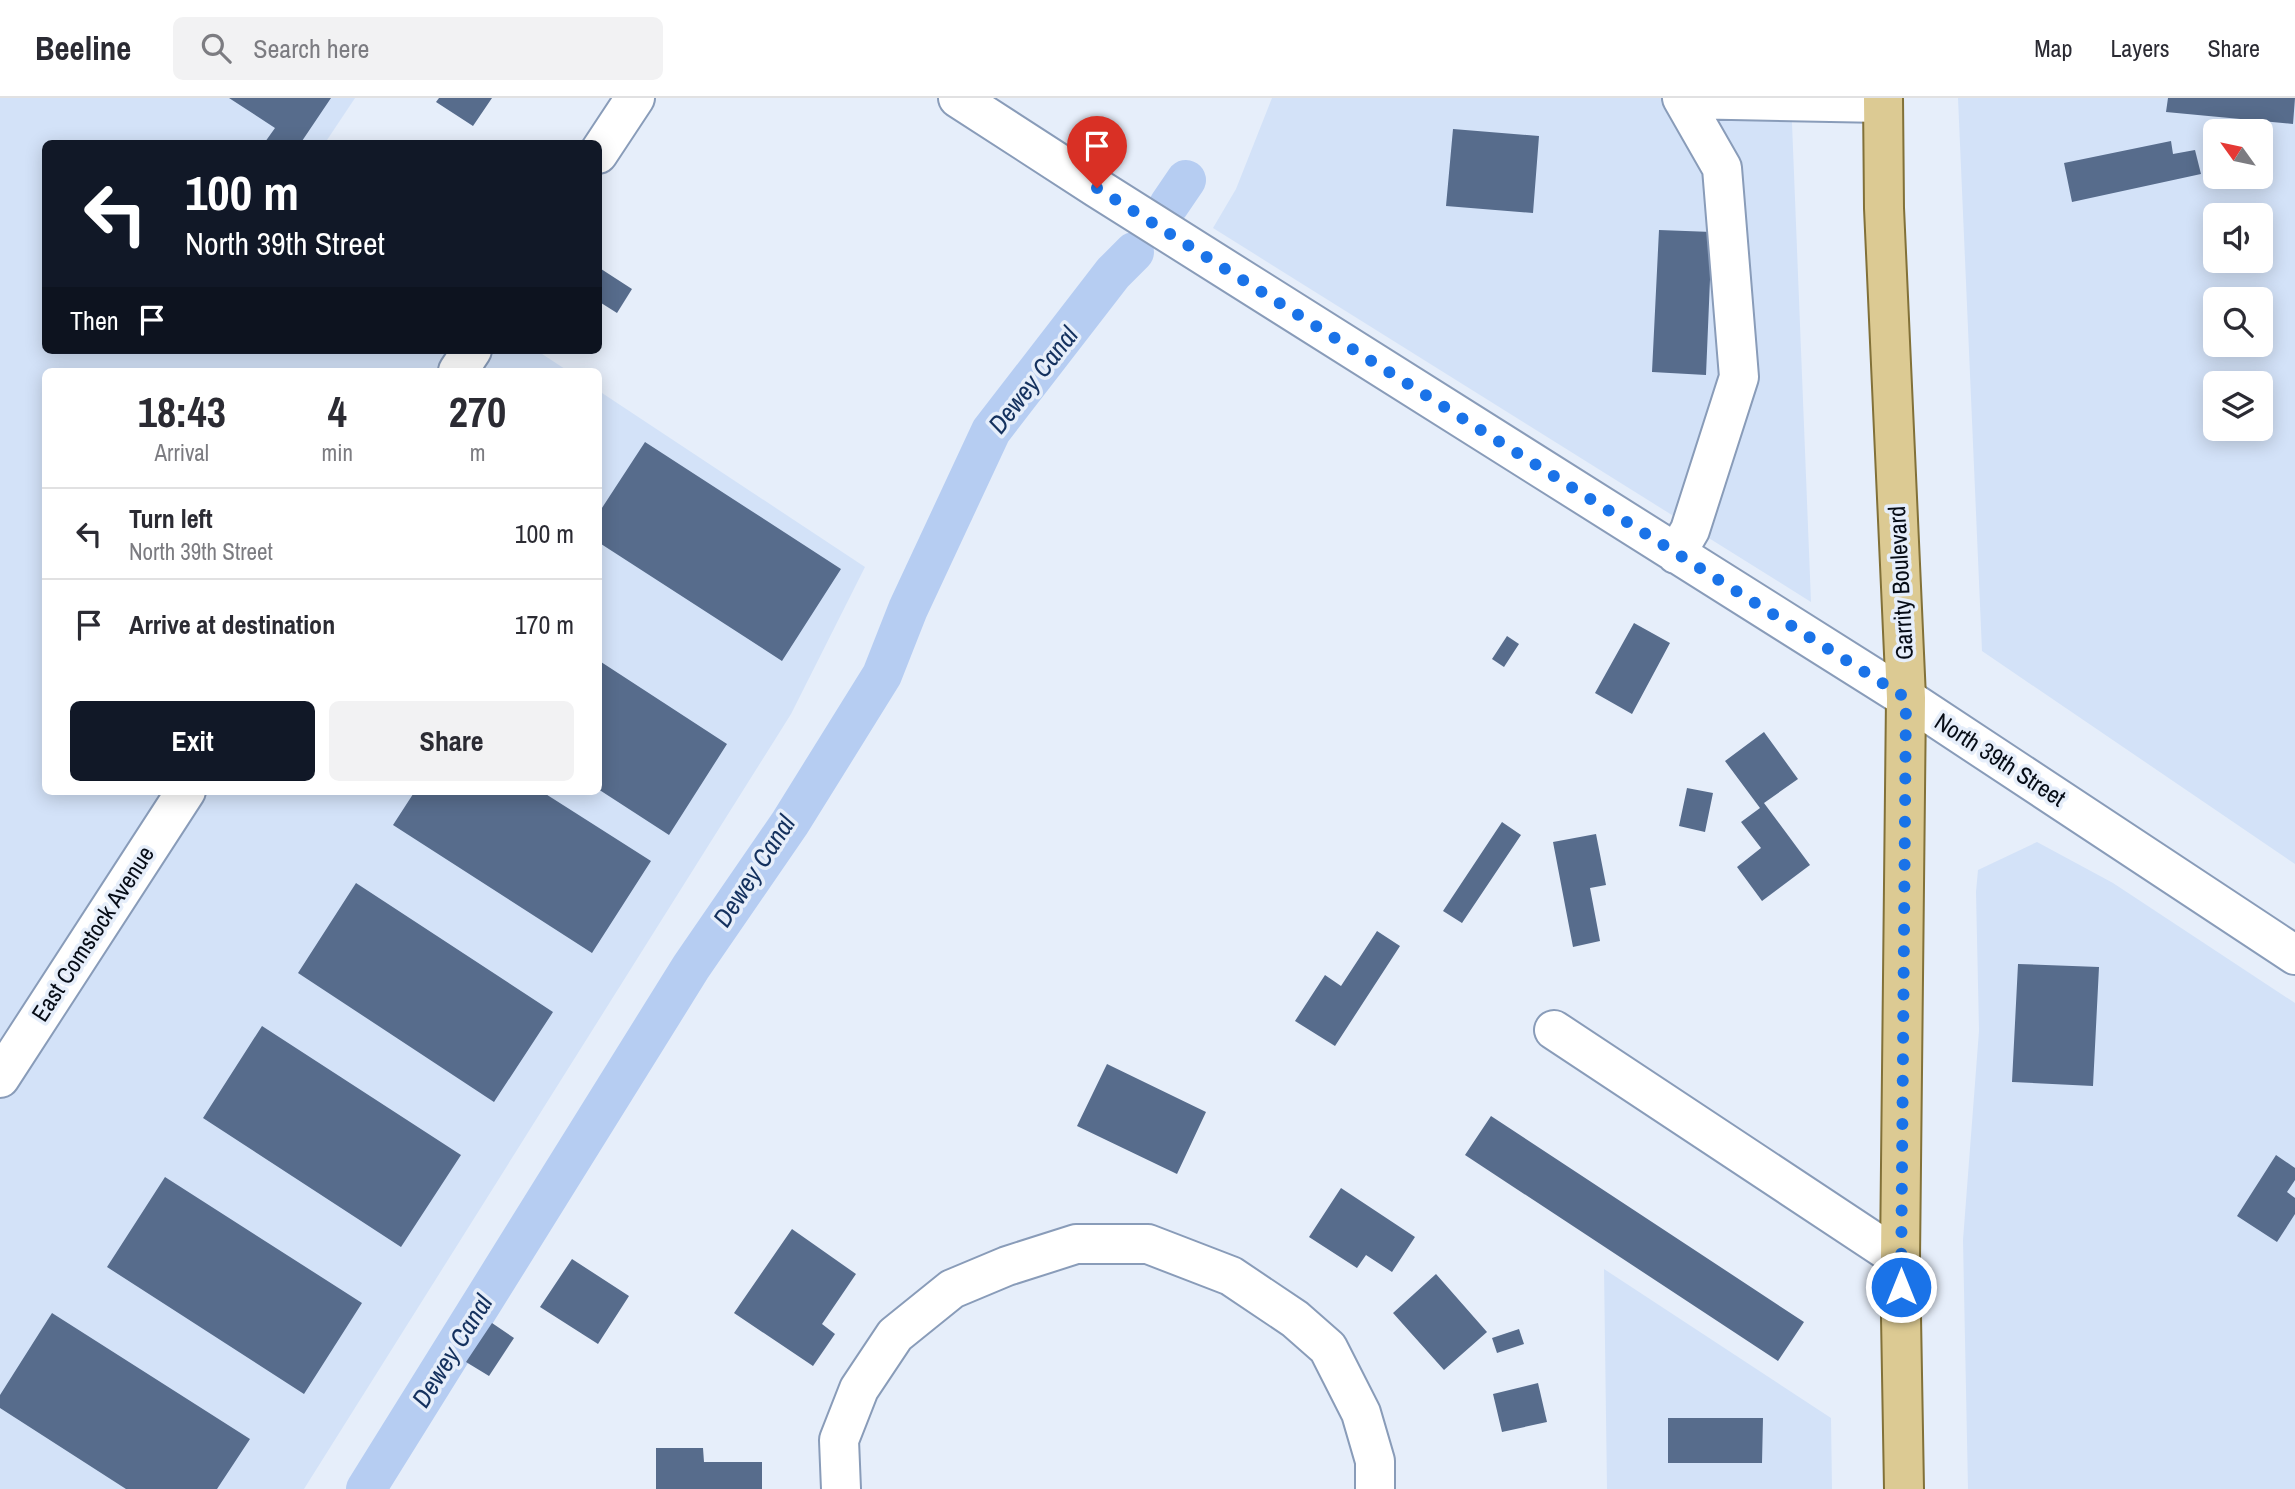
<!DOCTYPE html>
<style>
:root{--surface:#fff;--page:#f2f2f3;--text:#2b2b33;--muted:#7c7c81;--line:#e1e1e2;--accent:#111827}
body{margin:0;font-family:"Archivo Narrow",sans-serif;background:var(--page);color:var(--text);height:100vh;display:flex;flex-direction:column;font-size:26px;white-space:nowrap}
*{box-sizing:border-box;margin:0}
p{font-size:23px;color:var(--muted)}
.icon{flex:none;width:38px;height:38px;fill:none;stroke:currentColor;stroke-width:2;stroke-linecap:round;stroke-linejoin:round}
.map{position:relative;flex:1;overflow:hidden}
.sheet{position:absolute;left:42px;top:270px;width:560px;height:427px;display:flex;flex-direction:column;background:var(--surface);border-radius:10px;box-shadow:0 4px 18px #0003}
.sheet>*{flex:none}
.hud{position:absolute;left:42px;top:42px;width:560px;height:214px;border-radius:10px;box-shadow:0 4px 18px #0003;background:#111827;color:#fff;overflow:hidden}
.needle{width:46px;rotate:303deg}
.buttons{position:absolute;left:2203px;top:21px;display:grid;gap:14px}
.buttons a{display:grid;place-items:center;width:70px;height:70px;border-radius:10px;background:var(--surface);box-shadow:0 4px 18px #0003;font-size:35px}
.pin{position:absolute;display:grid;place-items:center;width:60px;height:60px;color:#fff;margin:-72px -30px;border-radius:50% 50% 50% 0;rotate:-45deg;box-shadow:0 0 7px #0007}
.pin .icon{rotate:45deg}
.me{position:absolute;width:77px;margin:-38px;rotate:0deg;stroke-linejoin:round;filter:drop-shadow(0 0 5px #0008)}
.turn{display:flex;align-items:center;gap:24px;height:147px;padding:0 28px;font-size:32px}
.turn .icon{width:91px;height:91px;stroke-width:2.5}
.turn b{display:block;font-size:49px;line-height:60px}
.then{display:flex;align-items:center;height:66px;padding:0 28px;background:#0003;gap:14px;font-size:26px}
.eta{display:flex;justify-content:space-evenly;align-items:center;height:119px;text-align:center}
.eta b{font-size:42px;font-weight:800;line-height:49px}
.action{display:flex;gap:14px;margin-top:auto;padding:14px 28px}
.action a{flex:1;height:80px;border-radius:10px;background:var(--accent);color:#fff;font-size:28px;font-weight:800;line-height:80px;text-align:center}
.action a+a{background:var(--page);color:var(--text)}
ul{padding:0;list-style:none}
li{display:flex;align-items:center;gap:21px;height:91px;padding:0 28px;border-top:2px solid var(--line)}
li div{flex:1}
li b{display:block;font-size:26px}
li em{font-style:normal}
header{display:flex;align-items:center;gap:42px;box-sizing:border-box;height:98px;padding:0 35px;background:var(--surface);border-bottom:2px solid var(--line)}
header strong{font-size:33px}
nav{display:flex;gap:38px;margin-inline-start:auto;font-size:24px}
.search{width:490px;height:63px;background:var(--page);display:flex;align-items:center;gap:18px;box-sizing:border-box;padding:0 24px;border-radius:10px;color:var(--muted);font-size:26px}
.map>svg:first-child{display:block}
.built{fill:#d3e2f8;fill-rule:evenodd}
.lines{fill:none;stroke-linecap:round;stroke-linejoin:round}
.canal{stroke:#b6cdf2;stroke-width:40}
.building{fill:#576c8c}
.minor-casing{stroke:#899cb9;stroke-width:42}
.major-casing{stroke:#827138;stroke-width:42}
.minor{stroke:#fff;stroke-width:38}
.major{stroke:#dcca93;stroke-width:38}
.route{stroke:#1a73e8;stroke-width:12;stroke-dasharray:0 21.6}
.labels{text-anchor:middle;stroke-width:7;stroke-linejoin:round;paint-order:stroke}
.street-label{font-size:24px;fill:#060c16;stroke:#e6eefa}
.water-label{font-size:26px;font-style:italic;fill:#14315e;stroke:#e6eefa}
</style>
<header>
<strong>Beeline</strong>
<div class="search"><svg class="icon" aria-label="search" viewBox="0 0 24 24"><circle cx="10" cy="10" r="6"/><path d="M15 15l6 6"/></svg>Search here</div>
<nav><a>Map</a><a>Layers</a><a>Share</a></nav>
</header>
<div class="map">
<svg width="2295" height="1391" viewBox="0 0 2295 1391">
<rect width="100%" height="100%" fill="#e6eefa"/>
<path class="built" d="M0,0H355L325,45L46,46V252H536L568,273H46V693H598L599,293L865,469L791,616L304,1391H0Z
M1272,0H1791L1811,504L1213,130L1236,91Z
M1958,0H2295V766L1982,553ZM2216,33H2261V79H2216ZM2216,117H2261V163H2216ZM2216,201H2261V247H2216ZM2216,285H2261V331H2216Z
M2037,744L2113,785L2295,905V1391H1968L1963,1142L1979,933L1976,794L1978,772Z
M1604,1171L1831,1320L1832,1391H1607Z"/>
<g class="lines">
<path class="canal" d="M1169,107L1186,82
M366,1391L691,869L790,725L882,577L908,511L991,333L1113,175L1134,154"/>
</g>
<path class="building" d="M229,0H331L300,46H268L265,44L275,30Z
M439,0H492L473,28L436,4Z
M2168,0H2295L2293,26L2166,14Z
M1453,31L1539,38L1533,115L1446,108Z
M2171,43L2173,56L2195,52L2201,76L2072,104L2064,65Z
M1659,132L1712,134L1706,277L1652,274Z
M598,169L632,191L617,215L598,203Z
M645,344L841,471L782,563L598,444V416Z
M1634,525L1670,545L1632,616L1595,595Z
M1507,538L1519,546L1504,569L1492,561Z
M598,562L727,646L669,737L598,691Z
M1764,634L1798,681L1764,705L1810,767L1762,803L1737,769L1761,750L1741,724L1760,710L1725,663Z
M1687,690L1713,695L1705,734L1679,728Z
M415,693H541L651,763L592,855L393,727Z
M1502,724L1521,737L1462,825L1443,813Z
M1596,736L1606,787L1590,790L1600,843L1573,849L1553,744Z
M356,785L553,914L494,1004L298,875Z
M1377,833L1400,848L1335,948L1295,923L1325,877L1341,888Z
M2018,866L2099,869L2093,988L2012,984Z
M262,928L461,1057L401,1149L203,1020Z
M1107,966L1206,1014L1177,1076L1077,1028Z
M1491,1018L1804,1224L1778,1263L1465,1057Z
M2276,1057L2295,1070V1082L2287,1094L2295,1100V1116L2277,1144L2237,1118Z
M165,1079L362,1205L304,1296L107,1169Z
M1341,1090L1415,1139L1392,1174L1366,1157L1357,1170L1309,1139Z
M792,1131L856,1176L822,1226L835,1236L813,1268L734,1215Z
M572,1161L629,1198L598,1246L540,1209Z
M1436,1176L1487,1234L1444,1272L1393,1215Z
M52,1215L250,1341L217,1391H126L0,1310V1297Z
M492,1225L514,1240L489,1278L466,1264Z
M1519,1231L1524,1246L1497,1255L1492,1240Z
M1538,1285L1547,1324L1502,1334L1493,1296Z
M1668,1320H1763L1762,1365H1668Z
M656,1350H703L704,1364H762V1391H656Z"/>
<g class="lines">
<g class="minor-casing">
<path id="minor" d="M958,0L1097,90L1906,600L2295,857
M1683,1L1883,5
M598,56L635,0
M458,273L472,252
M1676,456L1690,432L1739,279L1722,70L1682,0
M1554,932L1900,1161
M0,980L186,693
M841,1391L839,1342L859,1291L895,1237L952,1191L1007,1168L1076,1146H1148L1231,1178L1295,1221L1328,1250L1361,1315L1375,1363V1391"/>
</g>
<g class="major-casing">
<path id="major" d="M1883,0L1884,110L1906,600L1900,1161L1904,1391"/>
</g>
<use href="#minor" class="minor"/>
<use href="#major" class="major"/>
</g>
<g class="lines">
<path class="route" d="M1097,90L1906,600L1901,1189"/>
</g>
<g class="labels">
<g class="street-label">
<text transform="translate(1901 485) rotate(-93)" y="8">Garrity Boulevard</text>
<text transform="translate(2000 662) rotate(33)" y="8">North 39th Street</text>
<text transform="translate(93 836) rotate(-57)" y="8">East Comstock Avenue</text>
</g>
<g class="water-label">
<text transform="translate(1033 282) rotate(-52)" y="9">Dewey Canal</text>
<text transform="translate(754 773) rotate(-57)" y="9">Dewey Canal</text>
<text transform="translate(452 1253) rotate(-58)" y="9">Dewey Canal</text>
</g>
</g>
</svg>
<div class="buttons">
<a><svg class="needle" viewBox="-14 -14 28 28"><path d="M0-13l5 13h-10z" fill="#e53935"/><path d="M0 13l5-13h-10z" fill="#7c7c81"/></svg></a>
<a><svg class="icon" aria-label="sound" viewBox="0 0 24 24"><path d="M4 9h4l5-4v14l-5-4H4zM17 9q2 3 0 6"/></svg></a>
<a><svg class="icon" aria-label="search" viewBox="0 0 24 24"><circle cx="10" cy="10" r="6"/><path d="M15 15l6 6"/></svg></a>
<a><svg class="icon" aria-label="layers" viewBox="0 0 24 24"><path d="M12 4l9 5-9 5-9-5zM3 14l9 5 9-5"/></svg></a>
</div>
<div class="pin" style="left:1097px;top:90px;background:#d93025"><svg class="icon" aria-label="arrive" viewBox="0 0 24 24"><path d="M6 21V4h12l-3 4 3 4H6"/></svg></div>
<svg class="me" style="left:1901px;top:1189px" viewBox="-20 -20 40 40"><circle r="17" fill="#1a73e8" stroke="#fff" stroke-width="3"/><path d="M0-11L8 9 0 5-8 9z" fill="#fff"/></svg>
<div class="hud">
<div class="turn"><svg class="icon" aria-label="left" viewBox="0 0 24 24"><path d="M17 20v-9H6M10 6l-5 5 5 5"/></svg><div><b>100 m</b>North 39th Street</div></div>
<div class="then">Then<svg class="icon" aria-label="arrive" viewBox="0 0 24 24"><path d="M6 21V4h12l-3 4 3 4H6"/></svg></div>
</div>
<section class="sheet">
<div class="eta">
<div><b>18:43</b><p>Arrival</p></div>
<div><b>4</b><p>min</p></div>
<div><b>270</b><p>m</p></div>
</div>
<ul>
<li><svg class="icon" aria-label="left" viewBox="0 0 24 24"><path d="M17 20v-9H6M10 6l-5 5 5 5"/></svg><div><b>Turn left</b><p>North 39th Street</p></div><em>100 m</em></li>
<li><svg class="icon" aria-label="arrive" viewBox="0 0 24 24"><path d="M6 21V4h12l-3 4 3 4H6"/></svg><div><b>Arrive at destination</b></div><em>170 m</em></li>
</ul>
<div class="action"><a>Exit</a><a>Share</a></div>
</section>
</div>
